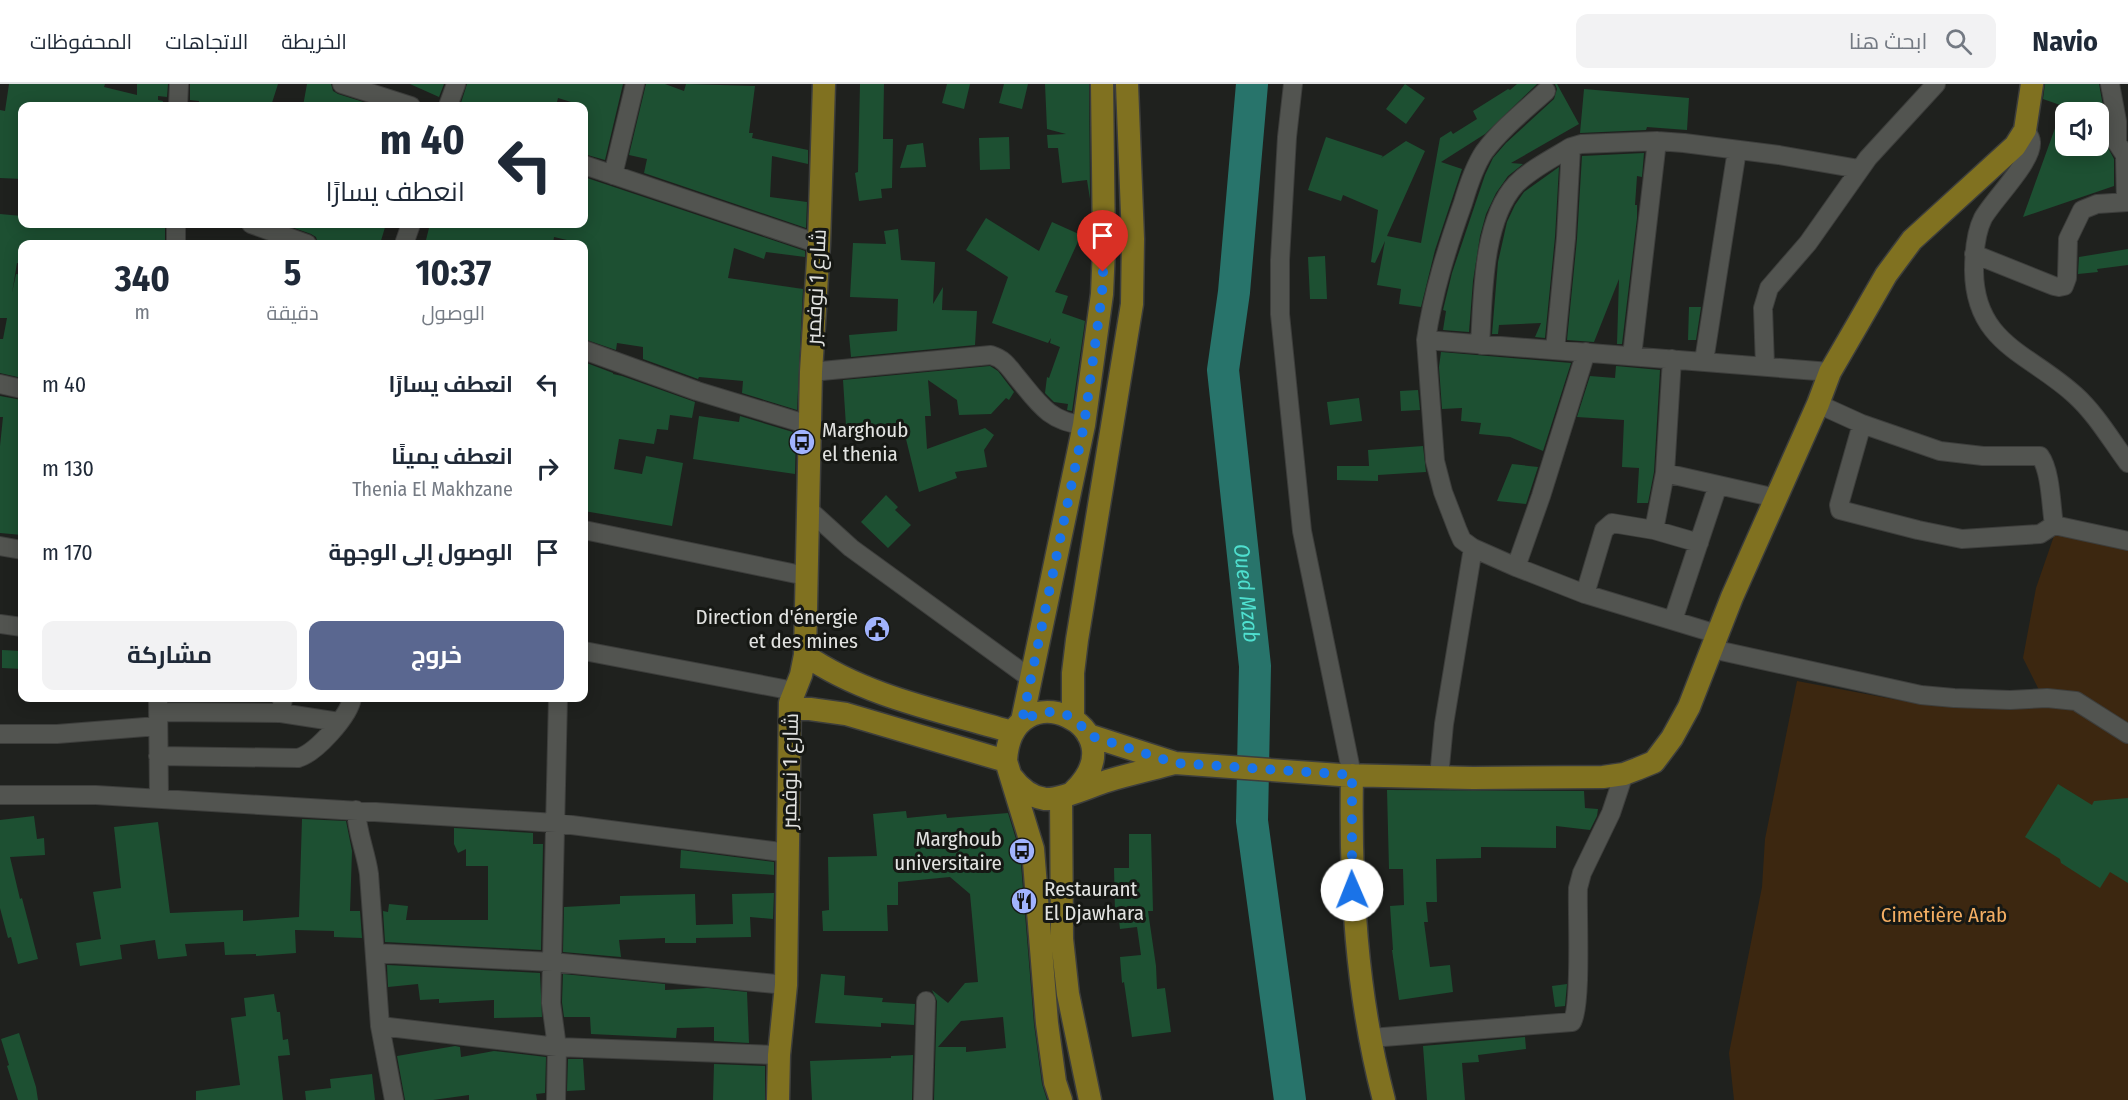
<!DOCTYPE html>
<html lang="ar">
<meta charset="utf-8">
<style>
:root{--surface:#fff;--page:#f2f2f3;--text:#1f2937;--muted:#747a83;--line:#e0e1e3;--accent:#5a6790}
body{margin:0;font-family:"Fira Sans Condensed",Cairo,sans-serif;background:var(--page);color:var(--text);direction:rtl;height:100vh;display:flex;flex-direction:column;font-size:22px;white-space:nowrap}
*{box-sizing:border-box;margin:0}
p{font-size:20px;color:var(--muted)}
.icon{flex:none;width:33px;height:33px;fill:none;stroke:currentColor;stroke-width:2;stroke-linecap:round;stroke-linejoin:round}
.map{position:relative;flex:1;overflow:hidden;direction:ltr}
.drawer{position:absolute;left:18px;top:156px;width:570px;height:462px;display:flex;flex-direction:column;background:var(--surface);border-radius:12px;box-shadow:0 3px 15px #0003;direction:rtl}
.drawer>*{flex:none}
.banner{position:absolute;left:18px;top:18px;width:570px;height:126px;border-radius:12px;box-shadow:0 3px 15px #0003;direction:rtl;background:#fff;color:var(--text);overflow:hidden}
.buttons{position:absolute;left:2055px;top:18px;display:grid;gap:12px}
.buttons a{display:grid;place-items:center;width:54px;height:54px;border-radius:12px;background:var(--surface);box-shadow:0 3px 15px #0003;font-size:30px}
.pin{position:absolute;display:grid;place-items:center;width:51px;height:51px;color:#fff;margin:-62px -26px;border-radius:50% 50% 50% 0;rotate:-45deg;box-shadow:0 0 6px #0007}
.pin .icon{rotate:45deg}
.me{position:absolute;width:66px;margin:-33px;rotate:359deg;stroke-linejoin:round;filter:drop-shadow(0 0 4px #0008)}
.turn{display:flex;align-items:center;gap:21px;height:126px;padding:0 24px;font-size:27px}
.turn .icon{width:78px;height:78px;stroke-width:2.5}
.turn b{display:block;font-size:42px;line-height:51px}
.eta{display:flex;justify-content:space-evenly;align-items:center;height:102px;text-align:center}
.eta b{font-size:36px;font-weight:700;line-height:42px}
.cta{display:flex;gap:12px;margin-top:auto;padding:12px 24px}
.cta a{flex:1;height:69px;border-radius:12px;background:var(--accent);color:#fff;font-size:24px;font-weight:700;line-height:69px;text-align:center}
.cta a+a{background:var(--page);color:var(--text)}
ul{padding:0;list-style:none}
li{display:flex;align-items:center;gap:18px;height:84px;padding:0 24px}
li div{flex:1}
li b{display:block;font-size:22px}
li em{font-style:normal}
header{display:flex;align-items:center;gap:36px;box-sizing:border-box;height:84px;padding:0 30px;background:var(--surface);border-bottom:2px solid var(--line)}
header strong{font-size:28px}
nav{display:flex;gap:33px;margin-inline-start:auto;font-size:21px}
.search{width:420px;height:54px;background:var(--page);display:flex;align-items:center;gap:15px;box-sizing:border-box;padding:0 21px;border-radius:12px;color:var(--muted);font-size:22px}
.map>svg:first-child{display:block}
.green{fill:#3c2710}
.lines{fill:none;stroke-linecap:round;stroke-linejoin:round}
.river{stroke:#28746b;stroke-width:32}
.building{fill:#1d5032;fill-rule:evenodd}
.minor-casing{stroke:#3d3e3c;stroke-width:20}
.major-casing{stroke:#3d3e3c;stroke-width:25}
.minor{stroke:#525450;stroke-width:18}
.major{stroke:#807120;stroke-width:22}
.route{stroke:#1a73e8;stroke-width:10;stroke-dasharray:0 18}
.labels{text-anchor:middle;stroke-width:6;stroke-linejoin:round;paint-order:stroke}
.street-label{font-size:21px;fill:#e2e3e1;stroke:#161814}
.poi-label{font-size:21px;fill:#e2e3e1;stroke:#161814;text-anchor:start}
.park-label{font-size:21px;fill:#f4ae63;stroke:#161814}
.water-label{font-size:22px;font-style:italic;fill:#4fdfcf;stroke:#161814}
</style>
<header>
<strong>Navio</strong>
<div class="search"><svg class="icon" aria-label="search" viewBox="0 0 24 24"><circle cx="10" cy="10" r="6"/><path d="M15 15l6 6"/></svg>ابحث هنا</div>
<nav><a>الخريطة</a><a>الاتجاهات</a><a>المحفوظات</a></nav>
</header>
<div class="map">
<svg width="2128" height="1016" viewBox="0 0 2128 1016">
<rect width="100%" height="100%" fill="#1f211e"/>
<path class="green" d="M2056,446L2128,462V1016H1734L1729,969L1762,803L1765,755L1797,597L1903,617L1905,605L2041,610L2023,574L2036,504Z"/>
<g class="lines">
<path class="river" id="s1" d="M1252,0L1234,208L1223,286L1255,582L1252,737L1290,1016"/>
</g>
<path class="building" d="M9,0H105L104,3L137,11V0H168L167,13L158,12V16L163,17L162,22H22V95L0,94V26L5,27Z
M190,0H278L271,22H198L199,17L190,16Z
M307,0H331L333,7L338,10L376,22H303Z
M410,0H444L439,13Z
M467,0H623L605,76L584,70V22L558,14L556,22H460Z
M646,0H665L684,7L686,0L755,2L749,49H753L752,54L808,66V80L772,72L770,113L807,118L806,144L644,89L647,75L629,71Z
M860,0H884L883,55H893L892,104L881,105L882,114L859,117L855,89L858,88Z
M947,0H970L964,25L942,19Z
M1004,0H1028L1022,25L999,19Z
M1045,0H1089L1090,115L1087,96L1062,99L1058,64H1048L1047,51L1066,50L1047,45Z
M1405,0L1425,14L1406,40L1386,25Z
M1517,0H1537L1485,50L1441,78L1462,85L1435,166L1421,223L1399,220L1401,205L1377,201L1385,157L1375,179L1371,178L1378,126L1343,111L1341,117L1308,106L1326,53L1383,72L1381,74L1406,57L1425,67L1387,152L1421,159L1440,54L1451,47L1453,50L1477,35L1473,27L1508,5L1510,6Z
M1555,0H1557L1579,40L1511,79L1523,80L1508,92L1496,109L1486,130L1480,152L1473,197L1469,248L1443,246L1446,227L1443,226L1452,189L1485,91L1493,74L1506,59L1554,15L1557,5Z
M2045,0H2099L2106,38V60L2114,75V102L2023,133L2063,22L2043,15ZM2066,28H2098V62H2066Z
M1584,5L1689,14L1687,46L1647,43L1646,46L1580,49Z
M1009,53L1010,85L980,86L979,54Z
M923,59L926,83L900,84L907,61Z
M1644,69L1642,93L1637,92L1635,121H1637V134L1622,260H1617L1619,195L1594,258L1567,256L1577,155L1582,72Z
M1559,83L1555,153L1545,254L1535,253L1541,239L1499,241L1498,250H1492L1498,178L1507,138L1515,121L1524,108Z
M584,93L805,167V173L766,168L764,175L734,164L728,194L803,205L797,326L742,309L743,297L699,293L698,295L643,275V263L617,259L616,266L584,255V160L554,153L553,160H425L430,140H584Z
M0,130L22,132V140H114L165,143V160H22V180L17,179L12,209L16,190L22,191V294L0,289V255H3L7,234H0Z
M986,134L1039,167L1052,138L1081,151L1055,208L1068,212L1062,229L1085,237L1072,327L1067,326L1068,320L1054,318L1045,309L1047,293L1049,294L1060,263L1050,259L1051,254L1048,259L992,239L1008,193L966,166Z
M283,140H386L380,160H318L316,153L311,150Z
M898,145L901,176L935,178L933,220L943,203L942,226L977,227L975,261L851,273L849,251L897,247L898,215L850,213L853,159L886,160L884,147Z
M2128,165V181L2097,185L2098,188L2078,190L2079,173Z
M1325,172L1327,215H1310L1308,173Z
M1689,223H1701L1696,256H1688Z
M1441,268L1571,279L1543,367L1510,353L1479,350L1481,339L1461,337L1462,324L1442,325L1439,283Z
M584,278L613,289V290L622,292L695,318L692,334L670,331L668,346L657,345L654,360L619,355L614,385L642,390L646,372L683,379L672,442L584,427Z
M990,282L998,287L1014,308L1009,316L1006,314L991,330L959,331L957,316L928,296L931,332H925L927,365L985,344L994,351L984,366L987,383L955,388L957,394L919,408L906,355L905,339L846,342L843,296Z
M1616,282L1660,286L1654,388L1648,419H1637L1639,384L1622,383L1624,336L1577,333L1590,292L1615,294Z
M1418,306L1420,326L1401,327L1400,307Z
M0,312L22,316V451L0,449V362L3,333H0Z
M1359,314L1362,337L1330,341L1327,318Z
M699,332L739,338L740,332L796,349L795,390L693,375Z
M1423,362L1426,388L1378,391V397L1337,396V382H1369L1368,366Z
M1512,380L1538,383L1526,420L1497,417Z
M886,411L898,423L895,426L911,441L888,464L861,438Z
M2,566L22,567V585L2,584Z
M2058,700L2092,721L2094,717L2128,714V799L2110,788L2100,804L2061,779L2060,775L2025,753Z
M1387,706L1584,707L1585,724L1598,725L1597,732L1590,746L1556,742V764L1481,763V774L1436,775L1437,818H1426L1428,838H1424L1430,883L1450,881L1453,908L1399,916L1392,866H1393L1390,822L1404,821L1403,785H1389Z
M906,727L907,734L946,730L947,734L1008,729L1020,768L1034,940L1042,1000L1047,1016H934L937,917L932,906L948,919L965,899L978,898L970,810L950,793L898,798V821H887L888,847H823L822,827L829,826L828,773L877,772L873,730ZM1003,933L1006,964L966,968V963H938L961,937Z
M34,732L37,755L44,754L45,771L10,773L20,815L22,814L38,875L18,880L11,853L8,854L0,824V736Z
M302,735L346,737L352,767L350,827H360L362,854L334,853V847L295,846L296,869L256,872V870L225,871L224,858L185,860L187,872L158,875L155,856L120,861L122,875L80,882L76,859L101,855L93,808L121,804L114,743L158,738L170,829L243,826V837L299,833Z
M454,744L533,749V760H543L541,866L385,858L383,827L388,828L389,820L408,822L406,836H488V782H466V765L458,769L454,760Z
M1129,750H1151L1153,827H1148L1156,882L1157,905L1165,904L1171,948L1132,953L1124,898L1122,899L1120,873L1141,871L1137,843L1120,845L1118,828H1115L1114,784H1129Z
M681,766L774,778V791L680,784Z
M774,809L773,835L750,833L751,853L696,854V859H665V854L619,856L621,873L563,868L564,823L620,820V812L695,810L696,841L733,840L732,810Z
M387,881L540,889L542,933L494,934V916L439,919V915L420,916L418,900L388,903Z
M563,890L665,900V906L707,904L747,908L749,959L714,957V943L677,944L676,954L591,950L590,933H564L562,918Z
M821,890L845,892L844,911L883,914L882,918L915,920L914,941L881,939V943L815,939Z
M1567,900L1565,922L1555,923L1552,902Z
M274,910L277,928H280L283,956L288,955L290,971L278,972L283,1016H196V1007L240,1001L231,934L246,932L244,914Z
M19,949L36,1003L38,1016H18L7,982L9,981L1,955Z
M1525,953L1526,965L1478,971L1479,978L1462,979L1465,1016H1427L1423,962Z
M455,962L460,963L461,973L494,967L546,973L545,1009L536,1010L537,1016H469V1011L433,1016H405L397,972Z
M913,971L912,1016H812L810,977L891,974V972Z
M568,975H583L585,1006L567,1007Z
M714,980L765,982V1016H713Z
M372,990L375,1016H306L305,1007L331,1004L330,995Z"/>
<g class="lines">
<g class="minor-casing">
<path id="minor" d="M342,0L411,22
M1293,0L1287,53L1280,176V230L1302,447L1352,691
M2110,0L2117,37V59L2125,71L2126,118
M178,22L179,0
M448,22L456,0
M2025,46C2028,50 2031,53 2031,58C2033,77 1993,116 1983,134C1975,150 1974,170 1974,187C1975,260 2029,269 2075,311C2096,330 2111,356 2128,379
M584,81L819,160
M613,91L635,0
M251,140L307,160
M176,160V140
M404,160L411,140
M1974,170L2054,202L2059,203L2064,202L2067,194L2068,155L2082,126L2097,120L2128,118
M1426,256C1433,208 1447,164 1463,119C1468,102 1474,83 1484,68C1501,45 1525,26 1546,7
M1480,261C1483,213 1482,137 1516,100C1531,85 1553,74 1571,63L1581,60L1657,57L1684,59L1779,71L1859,85
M584,266L697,307L809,341
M1555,266L1566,154L1571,63
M1586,268L1541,412L1516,483L1585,510L1717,550
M1632,272L1657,57
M1704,277L1737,66
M1765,282L1763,224L1769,204L1808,159L1868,74L1936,0
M811,288L991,271C1004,275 1008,282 1016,292C1037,317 1048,338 1084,341
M0,300L22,305
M1818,320L1862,340L1940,367L1983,372H2040C2051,387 2051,423 2054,441L2128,457
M1862,340L1839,421L1840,426L1918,446L1962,455L2040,450L2054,441
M1665,389L1776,414
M807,424L851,464L1030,594
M584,446L806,492
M1654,446L1665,389L1672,275
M0,462L22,466
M1516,483L1473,464L1462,456L1458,447L1443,408L1435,377L1426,256L1830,288
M1585,510L1604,446L1612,439L1654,446L1699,459
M1673,536L1718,401
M0,540L22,543
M1712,565L1921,611L1954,614L2010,616L2047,614L2076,617L2128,650
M584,567L794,607
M158,614L159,715
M158,628L281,629L283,614
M281,629L339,638
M0,650H57L158,642
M158,672L298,674C316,669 349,632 352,614
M1439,693L1444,640L1473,464
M0,711H96L556,739L789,769
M356,726C357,749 366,768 369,790L380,942L394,1016
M375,869L552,878L786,901
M380,942L557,963L779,971
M1371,954L1572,938C1582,921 1577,830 1578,804L1582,789L1611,729L1624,690
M556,1016L557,963L551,919L558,614
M923,1016L926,917"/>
</g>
<g class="major-casing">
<path id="major" d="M805,571C866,613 942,627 1012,648
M790,625H810L846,630L1006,677
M1073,634V589L1077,556L1132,220L1133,155L1127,0
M1022,637L1084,341L1102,210L1104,165L1102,0
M1088,651L1175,679L1340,691L1473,694L1603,693L1624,690L1637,685L1654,678L1672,654L1689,623L1732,513L1818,320L1830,288L1859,238L1886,191L1912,156L2015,62L2025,46L2032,0
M1352,691C1350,800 1356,910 1384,1016
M1011,692C1020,704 1030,713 1045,715C1061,716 1091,702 1107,697C1130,690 1153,685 1175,679
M1061,713L1062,855L1068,910L1090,1016
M778,1016L779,971L786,901L790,619L801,591L805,571L811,288L819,160L824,0
M1061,1016L1055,998L1047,939L1033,765L1006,677C1011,583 1141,642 1074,707"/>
</g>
<use href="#minor" class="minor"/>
<use href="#major" class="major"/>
</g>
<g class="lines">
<path class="route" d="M1103,188L1102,210L1084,341L1022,637C1048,622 1072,625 1088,651L1175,679L1352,691V806"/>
</g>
<defs>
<g id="bus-disc" transform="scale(1.35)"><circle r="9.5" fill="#a1b3fd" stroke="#161814"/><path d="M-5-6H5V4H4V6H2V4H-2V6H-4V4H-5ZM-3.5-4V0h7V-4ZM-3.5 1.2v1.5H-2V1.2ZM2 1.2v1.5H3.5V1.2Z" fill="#111"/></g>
<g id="civic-disc" transform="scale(1.35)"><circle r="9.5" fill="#a1b3fd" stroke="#161814"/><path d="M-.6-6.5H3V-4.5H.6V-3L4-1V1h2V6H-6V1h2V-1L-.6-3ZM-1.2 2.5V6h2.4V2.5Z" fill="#111"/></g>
<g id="restaurant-disc" transform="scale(1.35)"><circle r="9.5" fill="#a1b3fd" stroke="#161814"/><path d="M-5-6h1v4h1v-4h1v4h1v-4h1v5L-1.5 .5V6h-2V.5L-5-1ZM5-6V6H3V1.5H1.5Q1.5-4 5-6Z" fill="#111"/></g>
</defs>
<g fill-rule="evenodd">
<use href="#bus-disc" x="802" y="358"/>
<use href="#civic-disc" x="877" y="545"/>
<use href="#bus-disc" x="1022" y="767"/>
<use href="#restaurant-disc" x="1024" y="817"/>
</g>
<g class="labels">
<g class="street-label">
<text transform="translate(816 203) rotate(-87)" y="7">شارع 1 نوفمبر</text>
<text transform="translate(790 687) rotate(-89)" y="7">شارع 1 نوفمبر</text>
</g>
<g class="poi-label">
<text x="822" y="353">Marghoub<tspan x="822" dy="24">el thenia</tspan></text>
<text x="858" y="540" text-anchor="end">Direction d'énergie<tspan x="858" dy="24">et des mines</tspan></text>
<text x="1002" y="762" text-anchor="end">Marghoub<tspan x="1002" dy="24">universitaire</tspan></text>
<text x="1044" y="812">Restaurant<tspan x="1044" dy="24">El Djawhara</tspan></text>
</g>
<g class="park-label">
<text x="1944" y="838">Cimetière Arab</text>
</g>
<g class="water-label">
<text dy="8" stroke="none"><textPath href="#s1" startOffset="512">Oued Mzab</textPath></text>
</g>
</g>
</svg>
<div class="buttons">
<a><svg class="icon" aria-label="sound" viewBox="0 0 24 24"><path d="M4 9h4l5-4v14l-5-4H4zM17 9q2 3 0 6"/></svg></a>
</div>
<div class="pin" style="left:1103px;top:188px;background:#d93025"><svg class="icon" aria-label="arrive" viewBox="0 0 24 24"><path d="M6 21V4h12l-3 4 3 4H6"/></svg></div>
<svg class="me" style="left:1352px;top:806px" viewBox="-20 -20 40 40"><circle r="19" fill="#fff"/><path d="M0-13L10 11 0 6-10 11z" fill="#1a73e8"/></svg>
<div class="banner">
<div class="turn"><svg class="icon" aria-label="left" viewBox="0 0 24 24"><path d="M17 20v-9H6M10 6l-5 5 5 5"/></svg><div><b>40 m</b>انعطف يسارًا</div></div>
</div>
<section class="drawer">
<div class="eta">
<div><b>10:37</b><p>الوصول</p></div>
<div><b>5</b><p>دقيقة</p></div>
<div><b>340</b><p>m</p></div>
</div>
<ul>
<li><svg class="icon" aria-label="left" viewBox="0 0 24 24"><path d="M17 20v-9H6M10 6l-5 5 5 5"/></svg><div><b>انعطف يسارًا</b></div><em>40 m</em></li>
<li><svg class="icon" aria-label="right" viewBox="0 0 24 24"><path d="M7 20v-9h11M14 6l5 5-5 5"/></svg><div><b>انعطف يمينًا</b><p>Thenia El Makhzane</p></div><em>130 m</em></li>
<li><svg class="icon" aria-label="arrive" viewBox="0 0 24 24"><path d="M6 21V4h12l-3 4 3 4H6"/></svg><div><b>الوصول إلى الوجهة</b></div><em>170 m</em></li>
</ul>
<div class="cta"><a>خروج</a><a>مشاركة</a></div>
</section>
</div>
